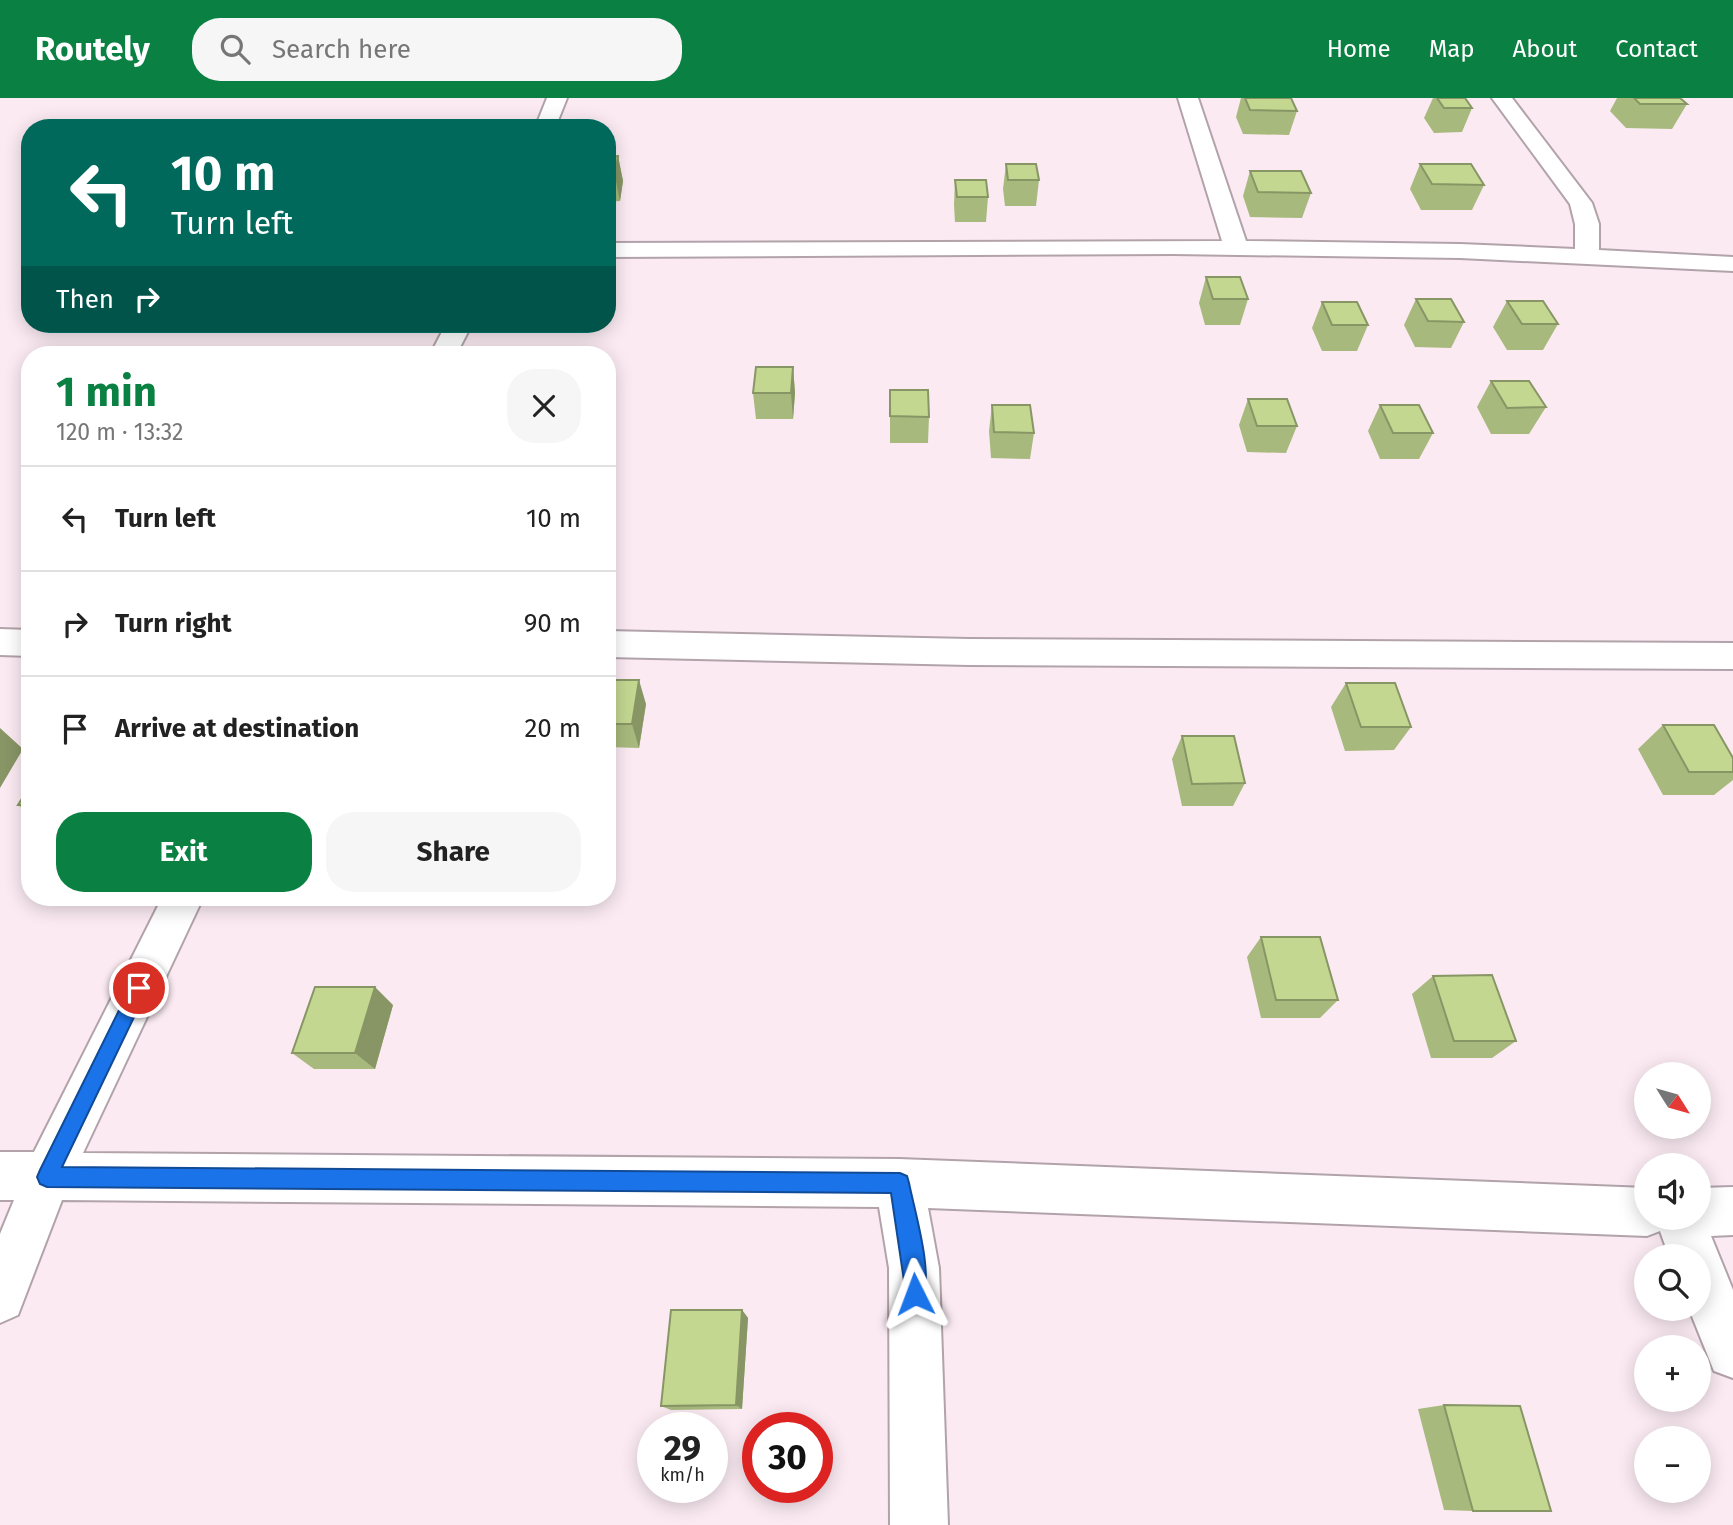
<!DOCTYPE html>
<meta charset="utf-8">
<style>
:root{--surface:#fff;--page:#f6f6f6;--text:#222;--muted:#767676;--line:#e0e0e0;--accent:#0b8043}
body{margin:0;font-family:"Fira Sans",sans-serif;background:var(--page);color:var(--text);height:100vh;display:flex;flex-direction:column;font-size:26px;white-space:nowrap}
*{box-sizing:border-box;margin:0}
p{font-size:23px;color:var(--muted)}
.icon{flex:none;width:38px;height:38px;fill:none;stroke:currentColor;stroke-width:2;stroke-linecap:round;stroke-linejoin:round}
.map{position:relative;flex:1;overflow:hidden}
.sheet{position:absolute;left:21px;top:248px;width:595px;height:560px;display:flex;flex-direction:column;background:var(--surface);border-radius:28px;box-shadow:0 4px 18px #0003}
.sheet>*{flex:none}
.top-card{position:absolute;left:21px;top:21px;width:595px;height:214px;border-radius:28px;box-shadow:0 4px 18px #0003;background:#00695c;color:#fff;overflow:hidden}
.needle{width:46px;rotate:127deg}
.tools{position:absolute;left:1634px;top:964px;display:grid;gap:14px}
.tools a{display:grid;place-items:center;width:77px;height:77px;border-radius:50%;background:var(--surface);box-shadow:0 4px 18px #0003;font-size:35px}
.speed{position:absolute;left:637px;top:1314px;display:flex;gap:14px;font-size:35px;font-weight:700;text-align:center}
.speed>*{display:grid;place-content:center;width:91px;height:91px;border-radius:50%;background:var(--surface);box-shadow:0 4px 18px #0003;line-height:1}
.speed small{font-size:18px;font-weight:400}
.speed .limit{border:10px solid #d22;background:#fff;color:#111}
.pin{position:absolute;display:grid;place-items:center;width:60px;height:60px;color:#fff;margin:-30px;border:4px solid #fff;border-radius:50%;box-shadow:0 2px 7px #0007}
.me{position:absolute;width:77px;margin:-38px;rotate:357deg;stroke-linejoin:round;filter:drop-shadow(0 0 5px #0008)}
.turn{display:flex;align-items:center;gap:24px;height:147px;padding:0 35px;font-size:32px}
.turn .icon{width:91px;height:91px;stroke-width:2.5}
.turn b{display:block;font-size:49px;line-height:60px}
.then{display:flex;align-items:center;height:66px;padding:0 35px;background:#0003;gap:14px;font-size:26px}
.round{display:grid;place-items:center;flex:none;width:74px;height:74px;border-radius:28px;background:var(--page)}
.head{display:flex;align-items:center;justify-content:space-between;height:119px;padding:0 35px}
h1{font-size:42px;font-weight:700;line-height:52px;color:var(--accent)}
.action{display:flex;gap:14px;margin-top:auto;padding:14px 35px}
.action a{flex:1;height:80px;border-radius:28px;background:var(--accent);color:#fff;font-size:28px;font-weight:700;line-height:80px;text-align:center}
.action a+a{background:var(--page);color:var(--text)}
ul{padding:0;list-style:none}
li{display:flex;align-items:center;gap:21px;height:105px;padding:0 35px;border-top:2px solid var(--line)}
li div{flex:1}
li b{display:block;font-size:26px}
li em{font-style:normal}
header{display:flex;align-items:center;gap:42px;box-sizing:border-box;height:98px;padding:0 35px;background:var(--accent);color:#fff}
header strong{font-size:33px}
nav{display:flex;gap:38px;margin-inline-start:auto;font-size:24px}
.search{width:490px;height:63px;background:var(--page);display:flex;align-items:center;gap:18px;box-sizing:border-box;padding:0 24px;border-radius:28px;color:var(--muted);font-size:26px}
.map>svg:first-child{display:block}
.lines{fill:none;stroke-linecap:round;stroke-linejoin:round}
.minor-casing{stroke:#b2a3aa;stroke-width:4}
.minor{fill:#fff;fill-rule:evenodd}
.wall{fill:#a8b97d}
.shaded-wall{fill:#889666}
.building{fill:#c3d791;stroke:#889666;stroke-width:2}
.route{fill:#1a73e8;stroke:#114b97;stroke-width:2}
</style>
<header>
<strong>Routely</strong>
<div class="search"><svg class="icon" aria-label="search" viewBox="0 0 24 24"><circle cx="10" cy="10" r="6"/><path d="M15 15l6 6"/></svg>Search here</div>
<nav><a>Home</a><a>Map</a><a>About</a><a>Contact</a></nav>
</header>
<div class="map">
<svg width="1733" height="1427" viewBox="0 0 1733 1427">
<rect width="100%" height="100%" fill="#fbeaf2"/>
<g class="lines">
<g class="minor-casing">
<path id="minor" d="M547,0H567L555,30H535Z
M1178,0H1198L1246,143L1460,146L1575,151V126L1570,106L1492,0H1512L1592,105L1599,126V152L1733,159V173L1460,160L1173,156L607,159V145L1222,143Z
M446,226H472L456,257H430Z
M0,531L30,532V558L0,557Z
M607,533L969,541L1733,545V571L969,567L607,559Z
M162,800H203L83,1055L899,1061L1647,1090V1120H1699V1090L1733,1089V1137L1711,1138L1733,1192V1280L1714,1273L1689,1211H1699V1158H1669L1660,1133L1647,1138L928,1110L939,1170L948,1427H890L889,1170L879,1109L62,1102L18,1217L0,1225V1136L14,1102H0V1054H34Z"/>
</g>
<use href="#minor" class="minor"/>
</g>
<path class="wall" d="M1241,0H1291L1297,13L1289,37L1243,36L1236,19Z
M1433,0H1465L1472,10L1462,34L1434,35L1424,20Z
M1617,0H1680L1687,6L1672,31L1626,30L1610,13Z
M618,58L623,83L620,103L607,104V59Z
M1006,66L1039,82L1036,108H1005L1003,91Z
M1420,66L1484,87L1472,112H1421L1410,91Z
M1250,73L1311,95L1302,120L1250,119L1243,98Z
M955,82L988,99L986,124H955L954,107Z
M1206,179L1248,201L1240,227H1205L1199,205Z
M1416,201L1464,224L1451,250L1415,249L1404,227Z
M1507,203L1558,226L1543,252H1507L1493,229Z
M1322,204L1368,227L1357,253H1322L1312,230Z
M232,226H274L270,232H236Z
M793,269L795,295L793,321H756L753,295Z
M1491,283L1546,309L1529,336H1491L1477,309Z
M890,292L929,319L928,345H890Z
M1248,301L1297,328L1286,355L1247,354L1239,327Z
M992,307L1034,335L1030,361L991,360L989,333Z
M1380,307L1433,335L1419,361H1380L1368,333Z
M607,582L646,606L639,650L607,649Z
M1346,585L1411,629L1394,652L1345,653L1331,609Z
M1663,627L1733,660V682L1714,697H1663L1638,651Z
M1182,638L1245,685L1233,708H1182L1172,661Z
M30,688V716L18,707Z
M1261,839L1338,902L1320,920H1261L1247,859Z
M1433,878L1516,943L1492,960H1431L1412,896Z
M393,907L375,971H314L292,955Z
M742,1212L748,1220L742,1311L671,1312L661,1308Z
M1444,1307L1473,1413L1444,1412L1418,1311Z"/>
<path class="shaded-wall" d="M618,58L623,83L620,103L615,78Z
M267,226H274L270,232Z
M793,269L795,295L793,321L791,295Z
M639,582L646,606L639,650L632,626Z
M0,630L23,651L0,690Z
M375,889L393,907L375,971L355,955Z
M742,1212L748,1220L742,1311L736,1307Z"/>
<path class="building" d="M1245,0H1291L1297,13L1250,12Z
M1437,0H1465L1472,10H1444Z
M1634,0H1680L1687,6H1640Z
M618,58L615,78H607V59Z
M1006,66H1036L1039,82H1008Z
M1420,66H1471L1484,87L1432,86Z
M1250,73H1301L1311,95L1258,94Z
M955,82H986L988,99H957Z
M1206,179H1240L1248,201H1213Z
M1416,201H1451L1464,224L1428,223Z
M1507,203H1543L1558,226H1522Z
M1322,204H1357L1368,227H1332Z
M756,269H793L791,295H753Z
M1491,283H1529L1546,309L1507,310Z
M890,292H928L929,319L890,318Z
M1248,301H1287L1297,328H1257Z
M992,307H1030L1034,335L994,334Z
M1380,307H1419L1433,335H1393Z
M607,582H639L632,626H607Z
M1346,585H1395L1411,629H1361Z
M1663,627H1714L1733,660V674H1689Z
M1182,638H1234L1245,685L1192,686Z
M30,688V707H18Z
M1261,839H1320L1338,902H1276Z
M1492,877L1516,943H1454L1433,878Z
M315,889H375L355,955H292Z
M671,1212H742L736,1307L661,1308Z
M1444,1307L1520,1308L1551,1413H1473Z"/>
<path class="route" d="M139,881L146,884L148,890L62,1069L900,1075L907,1078L909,1085C915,1115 934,1176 922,1203L915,1206L907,1203L891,1095L47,1089L40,1086L37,1079L40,1072L133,884Z"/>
</svg>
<div class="tools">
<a><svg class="needle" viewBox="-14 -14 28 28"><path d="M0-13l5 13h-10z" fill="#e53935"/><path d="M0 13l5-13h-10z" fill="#767676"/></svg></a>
<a><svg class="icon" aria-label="sound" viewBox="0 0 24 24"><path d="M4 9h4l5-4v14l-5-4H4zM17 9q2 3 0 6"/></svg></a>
<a><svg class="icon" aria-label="search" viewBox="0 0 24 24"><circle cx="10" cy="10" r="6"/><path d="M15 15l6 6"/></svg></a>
<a>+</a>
<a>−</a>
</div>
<div class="speed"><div>29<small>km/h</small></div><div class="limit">30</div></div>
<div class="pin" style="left:139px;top:890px;background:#d93025"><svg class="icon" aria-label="arrive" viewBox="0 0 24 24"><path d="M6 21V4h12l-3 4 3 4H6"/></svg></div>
<svg class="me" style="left:915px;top:1196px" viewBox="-20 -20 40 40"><path d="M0-17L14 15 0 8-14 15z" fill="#1a73e8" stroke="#fff" stroke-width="4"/></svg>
<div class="top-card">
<div class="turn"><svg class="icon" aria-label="left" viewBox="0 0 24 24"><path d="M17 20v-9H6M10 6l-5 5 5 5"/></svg><div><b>10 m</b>Turn left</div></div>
<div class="then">Then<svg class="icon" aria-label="right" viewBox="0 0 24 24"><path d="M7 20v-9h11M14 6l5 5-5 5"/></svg></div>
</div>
<section class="sheet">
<div class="head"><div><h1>1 min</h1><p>120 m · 13:32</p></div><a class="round"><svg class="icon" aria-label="close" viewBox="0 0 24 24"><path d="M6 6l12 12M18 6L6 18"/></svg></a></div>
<ul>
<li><svg class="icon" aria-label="left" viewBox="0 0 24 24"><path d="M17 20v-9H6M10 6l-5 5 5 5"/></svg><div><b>Turn left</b></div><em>10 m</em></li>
<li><svg class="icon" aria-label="right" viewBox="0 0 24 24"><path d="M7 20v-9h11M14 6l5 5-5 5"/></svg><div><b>Turn right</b></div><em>90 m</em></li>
<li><svg class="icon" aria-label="arrive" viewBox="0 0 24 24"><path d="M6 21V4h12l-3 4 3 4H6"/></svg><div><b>Arrive at destination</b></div><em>20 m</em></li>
</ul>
<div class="action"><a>Exit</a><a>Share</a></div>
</section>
</div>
